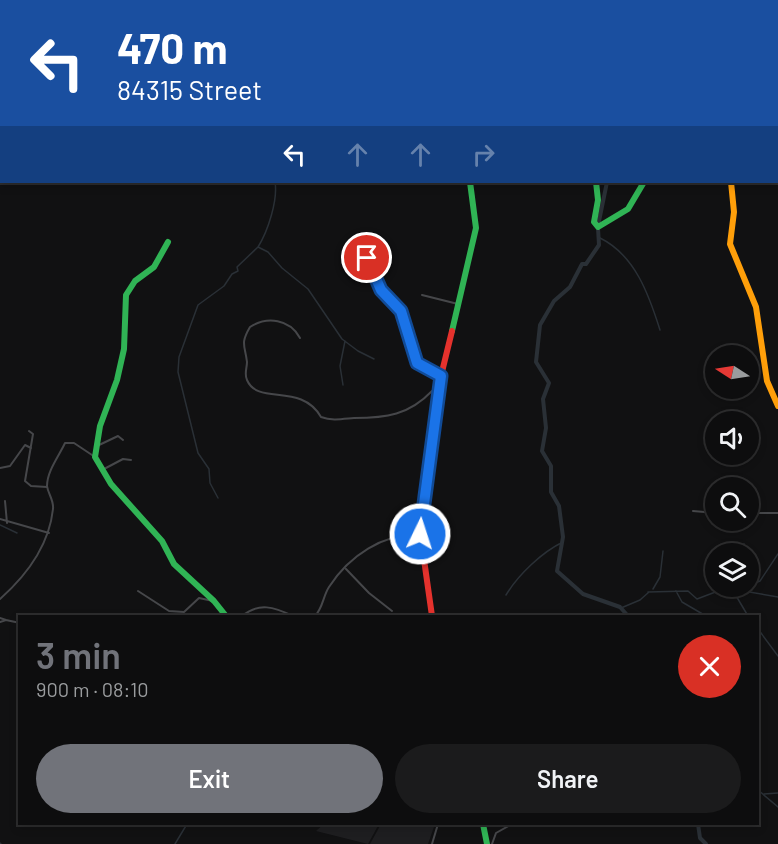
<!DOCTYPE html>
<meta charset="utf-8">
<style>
:root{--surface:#0d0d0e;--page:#1b1b1c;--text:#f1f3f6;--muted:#9a9c9e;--line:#2d2d2e;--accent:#71737a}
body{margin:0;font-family:Barlow,sans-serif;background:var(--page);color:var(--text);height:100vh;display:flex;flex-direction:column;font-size:22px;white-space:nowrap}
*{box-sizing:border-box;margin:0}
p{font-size:20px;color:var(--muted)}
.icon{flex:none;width:33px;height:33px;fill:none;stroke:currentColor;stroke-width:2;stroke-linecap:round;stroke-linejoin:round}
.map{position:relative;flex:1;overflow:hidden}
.side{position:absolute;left:18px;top:615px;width:741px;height:210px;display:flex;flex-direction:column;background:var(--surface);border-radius:0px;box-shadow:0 3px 9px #0003,0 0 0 2px var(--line)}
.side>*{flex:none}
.guide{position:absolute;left:0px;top:0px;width:778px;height:183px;box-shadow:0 3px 9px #0003,0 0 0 2px var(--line);background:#1a4fa0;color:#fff;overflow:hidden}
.needle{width:39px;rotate:282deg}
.fabs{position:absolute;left:705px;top:345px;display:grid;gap:12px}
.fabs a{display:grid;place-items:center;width:54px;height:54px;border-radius:50%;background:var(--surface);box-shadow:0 3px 9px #0003,0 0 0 2px var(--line);font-size:30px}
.pin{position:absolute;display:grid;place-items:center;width:51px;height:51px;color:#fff;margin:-26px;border:3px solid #fff;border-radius:50%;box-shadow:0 2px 6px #0007}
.me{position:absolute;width:66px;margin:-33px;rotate:4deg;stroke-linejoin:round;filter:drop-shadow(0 0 4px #0008)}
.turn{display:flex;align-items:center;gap:21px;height:126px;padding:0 18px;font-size:27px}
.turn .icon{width:78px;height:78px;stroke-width:2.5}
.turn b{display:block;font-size:42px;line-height:51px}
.lanes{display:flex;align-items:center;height:57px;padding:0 18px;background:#0003;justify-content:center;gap:30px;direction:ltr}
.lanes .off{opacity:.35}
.round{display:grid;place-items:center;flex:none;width:63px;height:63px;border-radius:32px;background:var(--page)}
.summary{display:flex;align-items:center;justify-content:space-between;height:102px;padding:0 18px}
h1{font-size:36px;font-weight:600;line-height:45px;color:var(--accent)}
.action{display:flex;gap:12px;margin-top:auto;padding:12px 18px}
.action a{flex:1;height:69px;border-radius:36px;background:var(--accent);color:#fff;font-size:24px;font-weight:600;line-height:69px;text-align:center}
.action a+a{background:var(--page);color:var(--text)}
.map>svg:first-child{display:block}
.built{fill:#1e1e20}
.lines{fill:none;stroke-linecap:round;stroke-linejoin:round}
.stream{stroke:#2a3036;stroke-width:1.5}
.river{stroke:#2a3036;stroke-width:4}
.street{stroke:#46474a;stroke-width:2}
.fast{stroke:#30b455;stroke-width:6}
.slow{stroke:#ff9f0a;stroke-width:6}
.jam{stroke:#e5322d;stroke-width:6}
.route-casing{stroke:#114b97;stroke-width:15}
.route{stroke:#1a73e8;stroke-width:10}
</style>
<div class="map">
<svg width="778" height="844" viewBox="0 0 778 844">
<rect width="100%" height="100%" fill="#111112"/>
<path class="built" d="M324,824H379L368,844L316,831Z
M381,824H435L428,844H370Z"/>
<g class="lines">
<path class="stream" d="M201,0L203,2
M627,0L630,2
M275,182C278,200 268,231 258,247L268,252L282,268L308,289L342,339L358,351L374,359
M600,238C635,255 649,295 660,330
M343,385L340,366L345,341
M218,498L210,483L209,469L198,453L178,372L179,357L198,305L224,286L232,274L238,271L237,267L258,247
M0,525L17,533
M738,554L744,544
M748,586L760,581L778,554
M653,589L660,577L663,551
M727,589L735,594L748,616
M735,589L746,586
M676,591L682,602L706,616
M648,592L688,591L697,599L726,588L778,597
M506,595C518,575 542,552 563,542
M621,608L640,600L649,592
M758,629L778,656
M758,790L778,807
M764,794L778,793
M277,824L287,826
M0,843L1,844
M175,844L187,824"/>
<path class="river" d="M200,2V0
M594,2V0
M0,132L2,131
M598,226L607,182
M598,228L599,245L586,264H582L570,287L554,301L540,325L536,362L549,383L543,399L546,428L542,451L551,466V492L559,506L563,537L557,571L583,594L620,607L628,616
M698,824L700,838L706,844"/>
<path class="street" d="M348,2V0
M346,247L363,253L372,267L381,290L401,311L417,363L441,376
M422,295L458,304
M300,338C290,319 267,316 250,327C240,344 245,345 247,362C247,368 244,374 247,380C258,406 301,382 321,417C332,421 342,419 354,418C386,418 409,415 432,391H438
M29,431L33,434L25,481L31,486L47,487
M97,446L118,436L123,440
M0,468L10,466L25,445L31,448
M104,469L123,459L131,460
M5,501L7,523
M693,511L716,513
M748,513H778
M0,519L49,533
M346,569L369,593L392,611
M138,591L169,611L184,612L199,598L213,601
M0,599C27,575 49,546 53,509C54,500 48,494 47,486C47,471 59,456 65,443H74L95,457
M242,616C259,602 274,607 293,616
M315,616C323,608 323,596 329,587C349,556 383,533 420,535
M0,618L6,620
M0,622L6,620L20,623
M432,844L438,824
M492,844L496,833L512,824"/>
<path class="fast" d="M428,0V2
M512,0L513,2
M596,182L598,200L594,222L598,227L628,209L644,182
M168,242L154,267L135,281L126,295L124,349L117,380L100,426L95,457L111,484L162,541L174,564L214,601L226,616
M452,331L476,228L470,182
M483,824L487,844"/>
<path class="slow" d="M702,0V2
M731,182L734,212L730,244L756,307L767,381L778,406"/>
<path class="jam" d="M432,616L419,524L440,380L452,331"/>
</g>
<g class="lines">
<g class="route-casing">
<path id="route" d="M367,258L381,290L401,311L417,363L441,376L420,534"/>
</g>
<use href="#route" class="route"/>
</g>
</svg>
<div class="fabs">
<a><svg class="needle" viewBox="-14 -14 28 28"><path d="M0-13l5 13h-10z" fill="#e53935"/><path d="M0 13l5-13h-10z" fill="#9a9c9e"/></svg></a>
<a><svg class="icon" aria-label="sound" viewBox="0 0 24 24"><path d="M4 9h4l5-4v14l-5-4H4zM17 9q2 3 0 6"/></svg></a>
<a><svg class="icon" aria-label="search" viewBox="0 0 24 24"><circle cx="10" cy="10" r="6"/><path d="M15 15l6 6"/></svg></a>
<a><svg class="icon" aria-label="layers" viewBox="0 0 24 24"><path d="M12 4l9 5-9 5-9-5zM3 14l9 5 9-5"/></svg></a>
</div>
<div class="pin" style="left:367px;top:258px;background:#d93025"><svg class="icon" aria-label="arrive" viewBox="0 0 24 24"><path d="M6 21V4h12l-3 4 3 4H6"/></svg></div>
<svg class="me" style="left:420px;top:534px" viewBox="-20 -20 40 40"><circle r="17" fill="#1a73e8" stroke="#fff" stroke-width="3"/><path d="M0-11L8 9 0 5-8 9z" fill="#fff"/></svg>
<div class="guide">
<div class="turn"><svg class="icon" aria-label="left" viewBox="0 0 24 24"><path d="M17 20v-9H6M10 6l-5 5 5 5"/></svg><div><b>470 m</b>84315 Street</div></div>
<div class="lanes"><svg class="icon" aria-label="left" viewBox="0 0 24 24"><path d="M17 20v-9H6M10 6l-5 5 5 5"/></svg><svg class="icon off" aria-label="ahead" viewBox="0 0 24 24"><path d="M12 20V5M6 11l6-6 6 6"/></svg><svg class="icon off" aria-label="ahead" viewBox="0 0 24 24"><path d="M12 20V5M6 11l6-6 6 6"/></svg><svg class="icon off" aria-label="right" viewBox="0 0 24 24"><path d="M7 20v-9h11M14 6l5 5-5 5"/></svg></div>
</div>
<section class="side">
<div class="summary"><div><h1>3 min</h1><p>900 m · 08:10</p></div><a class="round" style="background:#d93025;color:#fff"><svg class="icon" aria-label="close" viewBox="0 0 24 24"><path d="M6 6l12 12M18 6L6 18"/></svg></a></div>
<div class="action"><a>Exit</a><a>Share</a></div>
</section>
</div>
